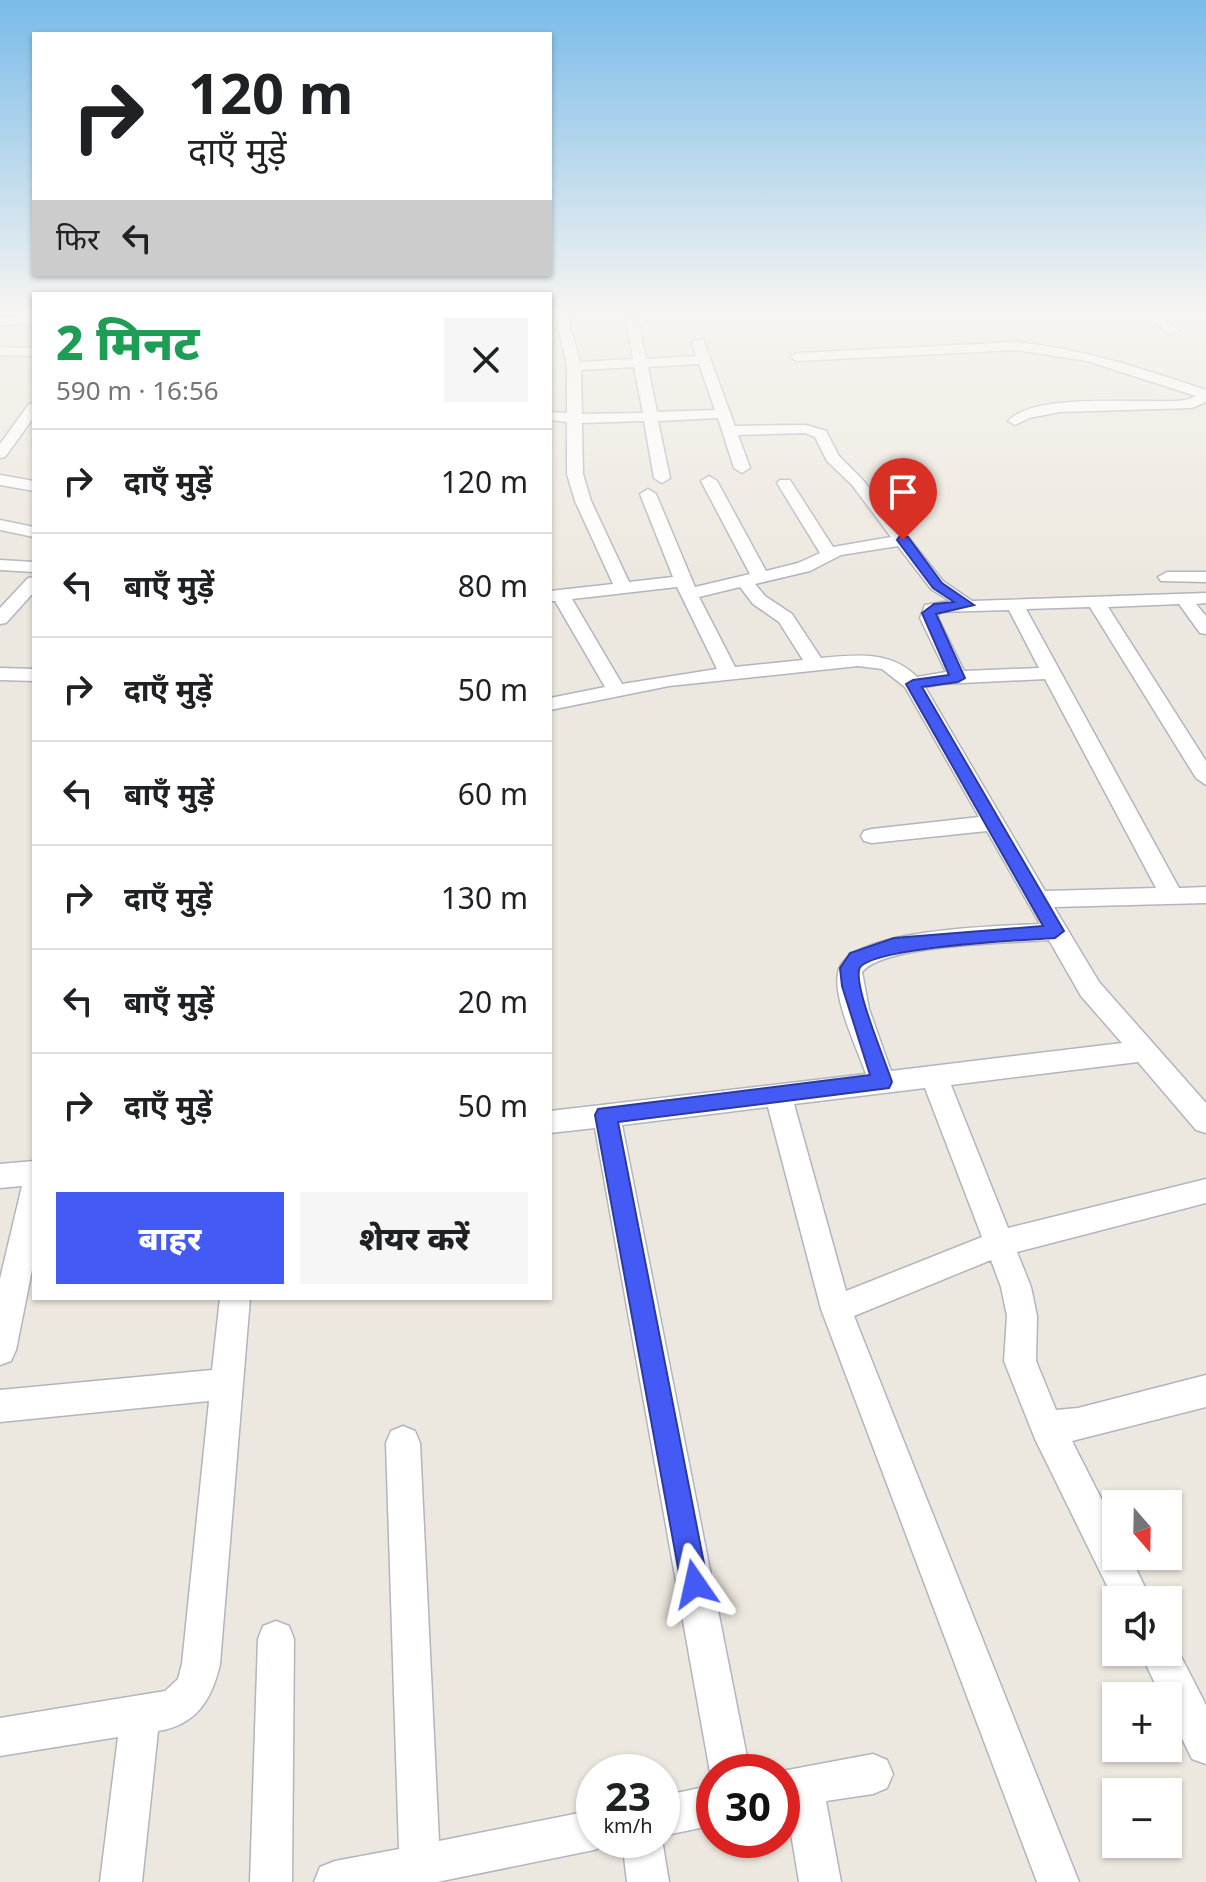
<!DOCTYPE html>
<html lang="hi">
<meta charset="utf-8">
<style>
:root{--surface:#fff;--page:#f6f6f6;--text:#202124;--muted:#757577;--line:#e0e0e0;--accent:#445af4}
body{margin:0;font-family:"Noto Sans","Noto Sans Devanagari",sans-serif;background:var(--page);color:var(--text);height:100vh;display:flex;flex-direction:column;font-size:30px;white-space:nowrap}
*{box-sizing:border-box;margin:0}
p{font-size:26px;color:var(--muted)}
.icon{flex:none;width:44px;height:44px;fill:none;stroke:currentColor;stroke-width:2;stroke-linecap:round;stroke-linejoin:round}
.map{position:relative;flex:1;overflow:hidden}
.sheet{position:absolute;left:32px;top:292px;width:520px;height:1008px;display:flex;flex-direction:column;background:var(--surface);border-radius:0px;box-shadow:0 2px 6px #0004}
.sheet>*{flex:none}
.banner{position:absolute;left:32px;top:32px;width:520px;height:244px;border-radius:0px;box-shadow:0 2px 6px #0004;background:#fff;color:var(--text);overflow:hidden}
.needle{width:52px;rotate:160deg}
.controls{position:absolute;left:1102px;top:1490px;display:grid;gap:16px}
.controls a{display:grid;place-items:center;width:80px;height:80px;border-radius:0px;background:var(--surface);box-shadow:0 2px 6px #0004;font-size:40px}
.speed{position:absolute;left:576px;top:1754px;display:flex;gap:16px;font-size:40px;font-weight:700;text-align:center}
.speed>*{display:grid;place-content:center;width:104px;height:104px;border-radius:50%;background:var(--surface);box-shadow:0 2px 6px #0004;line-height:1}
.speed small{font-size:20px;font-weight:400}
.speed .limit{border:12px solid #d22;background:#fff;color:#111}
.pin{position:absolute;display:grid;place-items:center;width:68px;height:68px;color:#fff;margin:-82px -34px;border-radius:50% 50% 50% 0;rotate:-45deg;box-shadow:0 0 8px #0007}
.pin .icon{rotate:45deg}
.me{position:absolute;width:88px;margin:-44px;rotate:349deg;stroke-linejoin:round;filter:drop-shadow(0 0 6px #0008)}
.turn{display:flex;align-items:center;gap:28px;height:168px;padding:0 24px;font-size:36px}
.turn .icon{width:104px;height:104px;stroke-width:2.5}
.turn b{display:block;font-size:56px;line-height:68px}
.then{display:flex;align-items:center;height:76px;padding:0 24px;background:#0003;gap:16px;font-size:30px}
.round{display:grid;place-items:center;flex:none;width:84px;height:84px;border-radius:0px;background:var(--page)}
.headline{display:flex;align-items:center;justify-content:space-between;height:136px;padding:0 24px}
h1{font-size:48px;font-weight:800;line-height:60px;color:#1e9e55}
.button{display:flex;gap:16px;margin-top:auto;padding:16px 24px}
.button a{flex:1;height:92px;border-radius:0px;background:var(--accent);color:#fff;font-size:32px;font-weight:800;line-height:92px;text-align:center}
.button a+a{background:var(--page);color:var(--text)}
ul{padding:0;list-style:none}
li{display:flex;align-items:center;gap:24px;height:104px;padding:0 24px;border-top:2px solid var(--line)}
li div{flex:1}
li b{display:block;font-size:30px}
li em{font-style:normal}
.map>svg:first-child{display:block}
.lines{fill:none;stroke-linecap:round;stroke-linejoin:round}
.minor-casing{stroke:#b2b4bf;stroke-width:3}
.minor{fill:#fff;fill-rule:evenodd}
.route{fill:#445af4;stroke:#2c3a9f;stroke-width:2}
</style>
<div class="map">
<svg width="1206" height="1882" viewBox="0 0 1206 1882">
<rect width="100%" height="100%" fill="#ede8df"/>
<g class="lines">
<g class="minor-casing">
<path id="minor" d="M559,314H571L570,326L580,362L633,359L625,314H637L646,359L696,356L692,342L703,339L735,426L806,425L826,431L839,456L862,479L943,581L972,601L1206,593V603L1196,604L1206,616V634L1200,633L1179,604L1108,607L1206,761V785L1196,778L1090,607L1026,609L1179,888L1206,887V903L1054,907L1099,982L1206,1103V1133L1196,1130L1138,1062L951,1085L1008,1228L1206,1179V1203L1017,1252L1031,1287L1037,1316L1036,1361L1056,1410L1078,1408L1206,1375V1407L1072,1441L1116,1528V1556H1130L1151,1600H1116V1604L1035,1439L1004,1361L1007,1316L1001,1287L991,1260L854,1316L1079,1882H1037L821,1309L768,1107L622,1125L750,1772H714V1781L710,1772L595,1128L550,1133V1111L866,1074C857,1048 833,999 838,973C845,928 1003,926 1040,924L987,831L872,843L864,841L861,836L864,831L872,829L979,817L905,687L882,669L858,666L669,686L550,710V698L605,687L555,601H550V591L613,584L575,501L567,474V422L550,420V412L567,413V366L558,326ZM699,364L715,410L657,412L648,367ZM634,367L643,413L582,414L581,370ZM718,418L734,468L742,473L750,468L738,435L805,433L815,437L827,461L852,485L891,537L833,547L790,480H780L777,483L820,553L798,563L766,571L717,481L709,476L701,481L750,574L695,587L656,494L648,489L640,494L673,577L629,582L591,501L583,474L582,423L644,421L654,478L662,483L670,478L658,421ZM898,546L931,589L950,601L925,605L920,618L946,672L917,677C890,650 856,655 821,658L792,614L765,596L755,584L810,571L841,555ZM677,587L717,669L622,684L572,599ZM740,587L753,604L779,622L803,660L735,667L699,597ZM1009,610L1039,668L964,671L938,618L939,612ZM1045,679L1156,888L1045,891L925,687L941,684ZM1049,940L1081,996L1122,1043L891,1071L869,1009L862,972C885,944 1011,943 1049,940ZM925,1088L982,1237L846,1291L794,1104Z
M1145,314H1159L1179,331L1169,334Z
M34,315V323L0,325V317Z
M1017,342C1083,349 1144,369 1206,390V402L1192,408L1060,412L1029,418L1015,425L1008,421C1032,395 1118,402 1153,401C1167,401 1183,403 1196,396L1087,361L1017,350L797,361L790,357L797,353Z
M0,347L34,348V356L0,355Z
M34,403V417L5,457L0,458V444L29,404Z
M0,475L34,481V491L0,485Z
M0,520L34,527V537L0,530Z
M0,560L34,562V572L0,570Z
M1167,572H1206V582L1161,581L1158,577Z
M34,577V592L6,623L0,624V608L28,578Z
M0,668L34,669V681L0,680Z
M34,1161V1260L16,1350L11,1361L0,1365V1279L22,1186L0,1188V1164Z
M220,1298H250L220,1664C212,1700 196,1725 158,1731L142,1882H100L118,1737L0,1756V1718L165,1691L178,1679L182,1664L209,1401L0,1422V1390L212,1370Z
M403,1426L415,1431L420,1443L439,1841L594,1810V1840H610L608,1844L594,1850L437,1882H314L320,1867L335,1861L399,1849L386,1443L391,1431Z
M276,1621L289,1626L294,1639L292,1882H250L258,1639L263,1626Z
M1168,1637L1172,1639L1206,1705V1764L1192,1759L1168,1710V1696H1161L1140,1652H1168Z
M873,1754L887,1760L893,1774L887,1788L873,1794L826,1801L841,1882H799L787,1809L782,1810V1772H777Z
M714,1785V1825L662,1836V1796Z
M662,1839L669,1882H627L622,1840Z"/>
</g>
<use href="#minor" class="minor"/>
</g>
<linearGradient id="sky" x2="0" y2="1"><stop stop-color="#7abbe9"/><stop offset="0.54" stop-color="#f7f5f1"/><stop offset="1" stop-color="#f7f5f1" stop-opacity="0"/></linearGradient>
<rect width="1206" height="578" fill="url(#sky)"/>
<path class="route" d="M899,537H908L942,583L974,605L936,614L965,678L958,682L922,687L1064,931L1055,938C1028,940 863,947 859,970C855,990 885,1060 892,1082L889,1088L618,1122L708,1584L704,1594L695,1598L685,1594L681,1584L595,1115L598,1109L870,1075L842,986L840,968L850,953L894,938L1043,926L906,684L913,680L949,675L922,613L934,604L954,602L933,588L897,540Z"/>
</svg>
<div class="controls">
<a><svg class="needle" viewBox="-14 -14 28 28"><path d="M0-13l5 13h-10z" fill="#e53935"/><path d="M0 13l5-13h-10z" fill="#757577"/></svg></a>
<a><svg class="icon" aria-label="sound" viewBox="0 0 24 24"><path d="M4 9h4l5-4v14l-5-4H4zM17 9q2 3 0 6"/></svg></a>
<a>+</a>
<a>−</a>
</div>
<div class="speed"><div>23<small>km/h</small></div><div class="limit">30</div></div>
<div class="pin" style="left:903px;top:540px;background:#d93025"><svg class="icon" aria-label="arrive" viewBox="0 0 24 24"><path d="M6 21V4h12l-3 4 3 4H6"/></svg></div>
<svg class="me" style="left:695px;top:1584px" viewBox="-20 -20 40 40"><path d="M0-17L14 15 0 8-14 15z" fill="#445af4" stroke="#fff" stroke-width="4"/></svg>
<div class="banner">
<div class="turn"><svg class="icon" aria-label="right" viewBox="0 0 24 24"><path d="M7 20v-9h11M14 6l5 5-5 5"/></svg><div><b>120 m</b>दाएँ मुड़ें</div></div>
<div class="then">फिर<svg class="icon" aria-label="left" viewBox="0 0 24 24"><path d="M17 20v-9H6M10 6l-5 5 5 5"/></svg></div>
</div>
<section class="sheet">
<div class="headline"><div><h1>2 मिनट</h1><p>590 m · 16:56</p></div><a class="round"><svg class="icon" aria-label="close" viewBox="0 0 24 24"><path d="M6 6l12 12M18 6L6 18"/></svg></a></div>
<ul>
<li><svg class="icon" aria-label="right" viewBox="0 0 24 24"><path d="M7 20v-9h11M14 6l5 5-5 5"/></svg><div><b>दाएँ मुड़ें</b></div><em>120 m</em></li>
<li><svg class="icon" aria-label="left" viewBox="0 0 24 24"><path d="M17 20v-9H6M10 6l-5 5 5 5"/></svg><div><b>बाएँ मुड़ें</b></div><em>80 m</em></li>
<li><svg class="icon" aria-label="right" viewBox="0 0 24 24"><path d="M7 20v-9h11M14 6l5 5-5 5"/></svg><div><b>दाएँ मुड़ें</b></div><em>50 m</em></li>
<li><svg class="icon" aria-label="left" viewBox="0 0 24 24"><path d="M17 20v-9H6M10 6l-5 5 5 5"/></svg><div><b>बाएँ मुड़ें</b></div><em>60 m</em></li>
<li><svg class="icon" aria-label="right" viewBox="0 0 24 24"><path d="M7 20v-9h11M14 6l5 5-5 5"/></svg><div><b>दाएँ मुड़ें</b></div><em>130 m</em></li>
<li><svg class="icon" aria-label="left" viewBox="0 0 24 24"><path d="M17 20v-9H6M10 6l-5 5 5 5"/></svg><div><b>बाएँ मुड़ें</b></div><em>20 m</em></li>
<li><svg class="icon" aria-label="right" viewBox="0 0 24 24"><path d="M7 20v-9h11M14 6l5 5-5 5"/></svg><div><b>दाएँ मुड़ें</b></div><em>50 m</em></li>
</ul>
<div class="button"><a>बाहर</a><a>शेयर करें</a></div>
</section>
</div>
